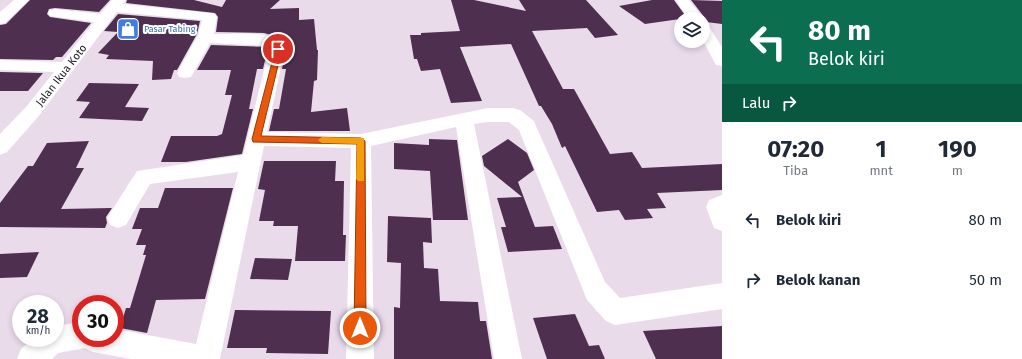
<!DOCTYPE html>
<html lang="id">
<style>
:root{--surface:#fff;--page:#f2f2f3;--text:#1f2937;--muted:#747a83}
body{margin:0;font-family:"Fira Sans",sans-serif;background:var(--page);color:var(--text);height:100vh;display:flex;flex-direction:column;font-size:15px;white-space:nowrap}
*{box-sizing:border-box;margin:0}
p{font-size:13px;color:var(--muted)}
.icon{flex:none;width:22px;height:22px;fill:none;stroke:currentColor;stroke-width:2;stroke-linecap:round;stroke-linejoin:round}
.map{position:relative;flex:1;overflow:hidden}
.panel{display:flex;flex-direction:column;background:var(--surface);width:300px}
.panel>*{flex:none}
.top-card{background:#0b6e4f;color:#fff;overflow:hidden}
.buttons{position:absolute;left:674px;top:12px;display:grid;gap:8px}
.buttons a{display:grid;place-items:center;width:36px;height:36px;border-radius:50%;background:var(--surface);box-shadow:0 2px 6px #0003;font-size:20px}
.speed{position:absolute;left:12px;top:295px;display:flex;gap:8px;font-size:20px;font-weight:700;text-align:center}
.speed>*{display:grid;place-content:center;width:52px;height:52px;border-radius:50%;background:var(--surface);box-shadow:0 2px 6px #0003;line-height:1}
.speed small{font-size:10px;font-weight:400}
.speed .limit{border:6px solid #d22;background:#fff;color:#111}
.pin{position:absolute;display:grid;place-items:center;width:34px;height:34px;color:#fff;margin:-17px;border:2px solid #fff;border-radius:50%;box-shadow:0 1px 4px #0007}
.me{position:absolute;width:44px;margin:-22px;rotate:0deg;stroke-linejoin:round;filter:drop-shadow(0 0 3px #0008)}
.turn{display:flex;align-items:center;gap:14px;height:84px;padding:0 20px;font-size:18px}
.turn .icon{width:52px;height:52px;stroke-width:2.5}
.turn b{display:block;font-size:28px;line-height:34px}
.then{display:flex;align-items:center;height:38px;padding:0 20px;background:#0003;gap:8px;font-size:15px}
.eta{display:flex;justify-content:space-evenly;align-items:center;height:68px;text-align:center}
.eta b{font-size:24px;font-weight:700;line-height:28px}
ul{padding:0;list-style:none}
li{display:flex;align-items:center;gap:12px;height:60px;padding:0 20px}
li div{flex:1}
li b{display:block;font-size:15px}
li em{font-style:normal}
main{display:flex;flex:1;min-height:0}
.map>svg:first-child{display:block}
.building{fill:#4f2f50}
.lines{fill:none;stroke-linecap:round;stroke-linejoin:round}
.minor{fill:#fff;fill-rule:evenodd}
.route{fill:#ea580c;stroke:#983908}
.slow{fill:#f59e0b}
.labels{text-anchor:middle;stroke-width:4;stroke-linejoin:round;paint-order:stroke}
.far-shop-label{font-size:9px;fill:#366cbe;stroke:#fff;text-anchor:start}
.street-label{font-size:11px;fill:#1f1a20;stroke:#fff}
</style>
<main>
<div class="map">
<svg width="722" height="359" viewBox="0 0 722 359">
<rect width="100%" height="100%" fill="#eadbea"/>
<path class="building" d="M30,0H110L99,12L55,8L49,9L47,14L50,17L91,23L62,57H56L53,60L0,59V25L6,24Z
M127,0H194L222,7L226,0H280L270,9L299,8V20L314,19L317,50H318L317,80L314,81L311,112L347,108L350,131H269L274,109H279L286,69H282L287,44L282,38L264,33L216,32L218,17L215,13L126,3Z
M451,0H474L526,11L519,0H586L618,35L595,38L587,28L532,31L563,89H574L610,154L632,152L642,168L722,164V190L657,193L666,208L647,209L653,218L625,220L619,210L597,212L565,146L562,148L552,124L541,106H539L511,44L460,47L482,101L451,103L440,69L421,71L417,59H414L410,35H421V33L460,31Z
M652,0H674L687,18L645,24L619,6Z
M691,0L722,1V24L706,22L705,18Z
M118,14L200,21L197,34L177,70H174L171,79L152,80L153,61L106,59L109,55L98,53L118,32L104,31Z
M211,45L268,47L263,69H257L249,109H253L242,154L186,162H161L171,136H217L222,134L232,95H225L231,70H197Z
M0,72L43,73L28,91H0Z
M89,83L139,84L125,107L149,108L142,121L79,118L90,102L76,101Z
M429,139L457,140L468,220H433L430,171L394,169V143L429,145Z
M508,139L527,153L534,170L518,182L535,227L553,226L562,249L508,252L501,227H506L497,198L522,197L484,166L482,156Z
M89,141L76,168H84L61,209L112,208L106,217L107,223L105,228L0,227V203L28,166H33L47,143Z
M264,161H336L335,181H344L343,235H346L345,261H295L298,226H273L274,221H259L265,190L258,189Z
M165,188H233L205,299L156,300L147,333L120,328L126,308H130L146,255H143L146,245H136L142,229H132L140,208H158Z
M388,216L431,218L432,243L423,242L424,268L438,269L440,301L478,302L480,321H486L492,359H394V307L400,308L401,263L387,262Z
M39,252L27,277L0,278V254Z
M255,258L292,259L288,280L250,279Z
M235,310L331,311L328,354L266,353L267,348H227Z
M575,314L589,346L599,345L605,359H547L533,318Z
M722,326V359H656L643,331Z"/>
<g class="lines">
<path class="minor" d="M14,0H29L5,23L0,24V12Z
M112,0H126L123,4L210,13L215,14L217,17L214,34C230,34 277,30 286,44L267,132L361,134L488,108H513L520,110L534,121L536,126L605,282L620,298L722,283V309L615,325L606,321L587,300L519,130L509,122H488L474,124L522,359H494L456,127L371,146L374,359H346L351,148L264,146L220,359H131L93,352L85,348L58,353L52,359H17L21,349L34,338H55V326L81,322V338H115V329L196,344L238,172L150,184L126,225L118,228L110,225L107,218L137,171L243,155L270,46L210,43L191,77L185,78L179,77L177,73L198,35L202,20L117,12L38,117L7,152L0,155V134L26,107L54,72L0,70V60L62,62L94,22L50,16L48,13L50,10L55,9L100,14Z
M675,0H689L704,19L703,21V19H689Z
M703,23L708,25L722,47V66L716,65L703,41Z
M722,195V231L714,228L706,207L709,200Z"/>
</g>
<path class="route" d="M276,47L282,49L261,136L361,138L365,141L366,328L364,332L360,334L356,332L354,328L357,144L253,142L252,139Z"/>
<path class="slow" d="M322,137L364,138V181H358L356,179L357,144L322,143L318,140Z"/>
<defs>
<g id="shop-square" transform="scale(1.15)"><rect x="-9" y="-9" width="18" height="18" rx="4" fill="#3f7fe0" stroke="#fff"/><path d="M-5-2.5h2.3a2.7 3.5 0 0 1 5.4 0H5L5.5 6h-11ZM-1.5-2.5h3a1.5 2.3 0 0 0-3 0Z" fill="#fff"/></g>
</defs>
<g fill-rule="evenodd">
<use href="#shop-square" x="128" y="29"/>
</g>
<g class="labels">
<g class="far-shop-label">
<text x="144" y="32">Pasar Tabing</text>
</g>
<g class="street-label">
<text transform="translate(61 75) rotate(-52)" y="4">Jalan Ikua Koto</text>
</g>
</g>
</svg>
<div class="buttons">
<a><svg class="icon" aria-label="layers" viewBox="0 0 24 24"><path d="M12 4l9 5-9 5-9-5zM3 14l9 5 9-5"/></svg></a>
</div>
<div class="speed"><div>28<small>km/h</small></div><div class="limit">30</div></div>
<div class="pin" style="left:278px;top:49px;background:#d93025"><svg class="icon" aria-label="arrive" viewBox="0 0 24 24"><path d="M6 21V4h12l-3 4 3 4H6"/></svg></div>
<svg class="me" style="left:360px;top:328px" viewBox="-20 -20 40 40"><circle r="17" fill="#ea580c" stroke="#fff" stroke-width="3"/><path d="M0-11L8 9 0 5-8 9z" fill="#fff"/></svg>
</div>
<section class="panel">
<div class="top-card">
<div class="turn"><svg class="icon" aria-label="left" viewBox="0 0 24 24"><path d="M17 20v-9H6M10 6l-5 5 5 5"/></svg><div><b>80 m</b>Belok kiri</div></div>
<div class="then">Lalu<svg class="icon" aria-label="right" viewBox="0 0 24 24"><path d="M7 20v-9h11M14 6l5 5-5 5"/></svg></div>
</div>
<div class="eta">
<div><b>07:20</b><p>Tiba</p></div>
<div><b>1</b><p>mnt</p></div>
<div><b>190</b><p>m</p></div>
</div>
<ul>
<li><svg class="icon" aria-label="left" viewBox="0 0 24 24"><path d="M17 20v-9H6M10 6l-5 5 5 5"/></svg><div><b>Belok kiri</b></div><em>80 m</em></li>
<li><svg class="icon" aria-label="right" viewBox="0 0 24 24"><path d="M7 20v-9h11M14 6l5 5-5 5"/></svg><div><b>Belok kanan</b></div><em>50 m</em></li>
</ul>
</section>
</main>
